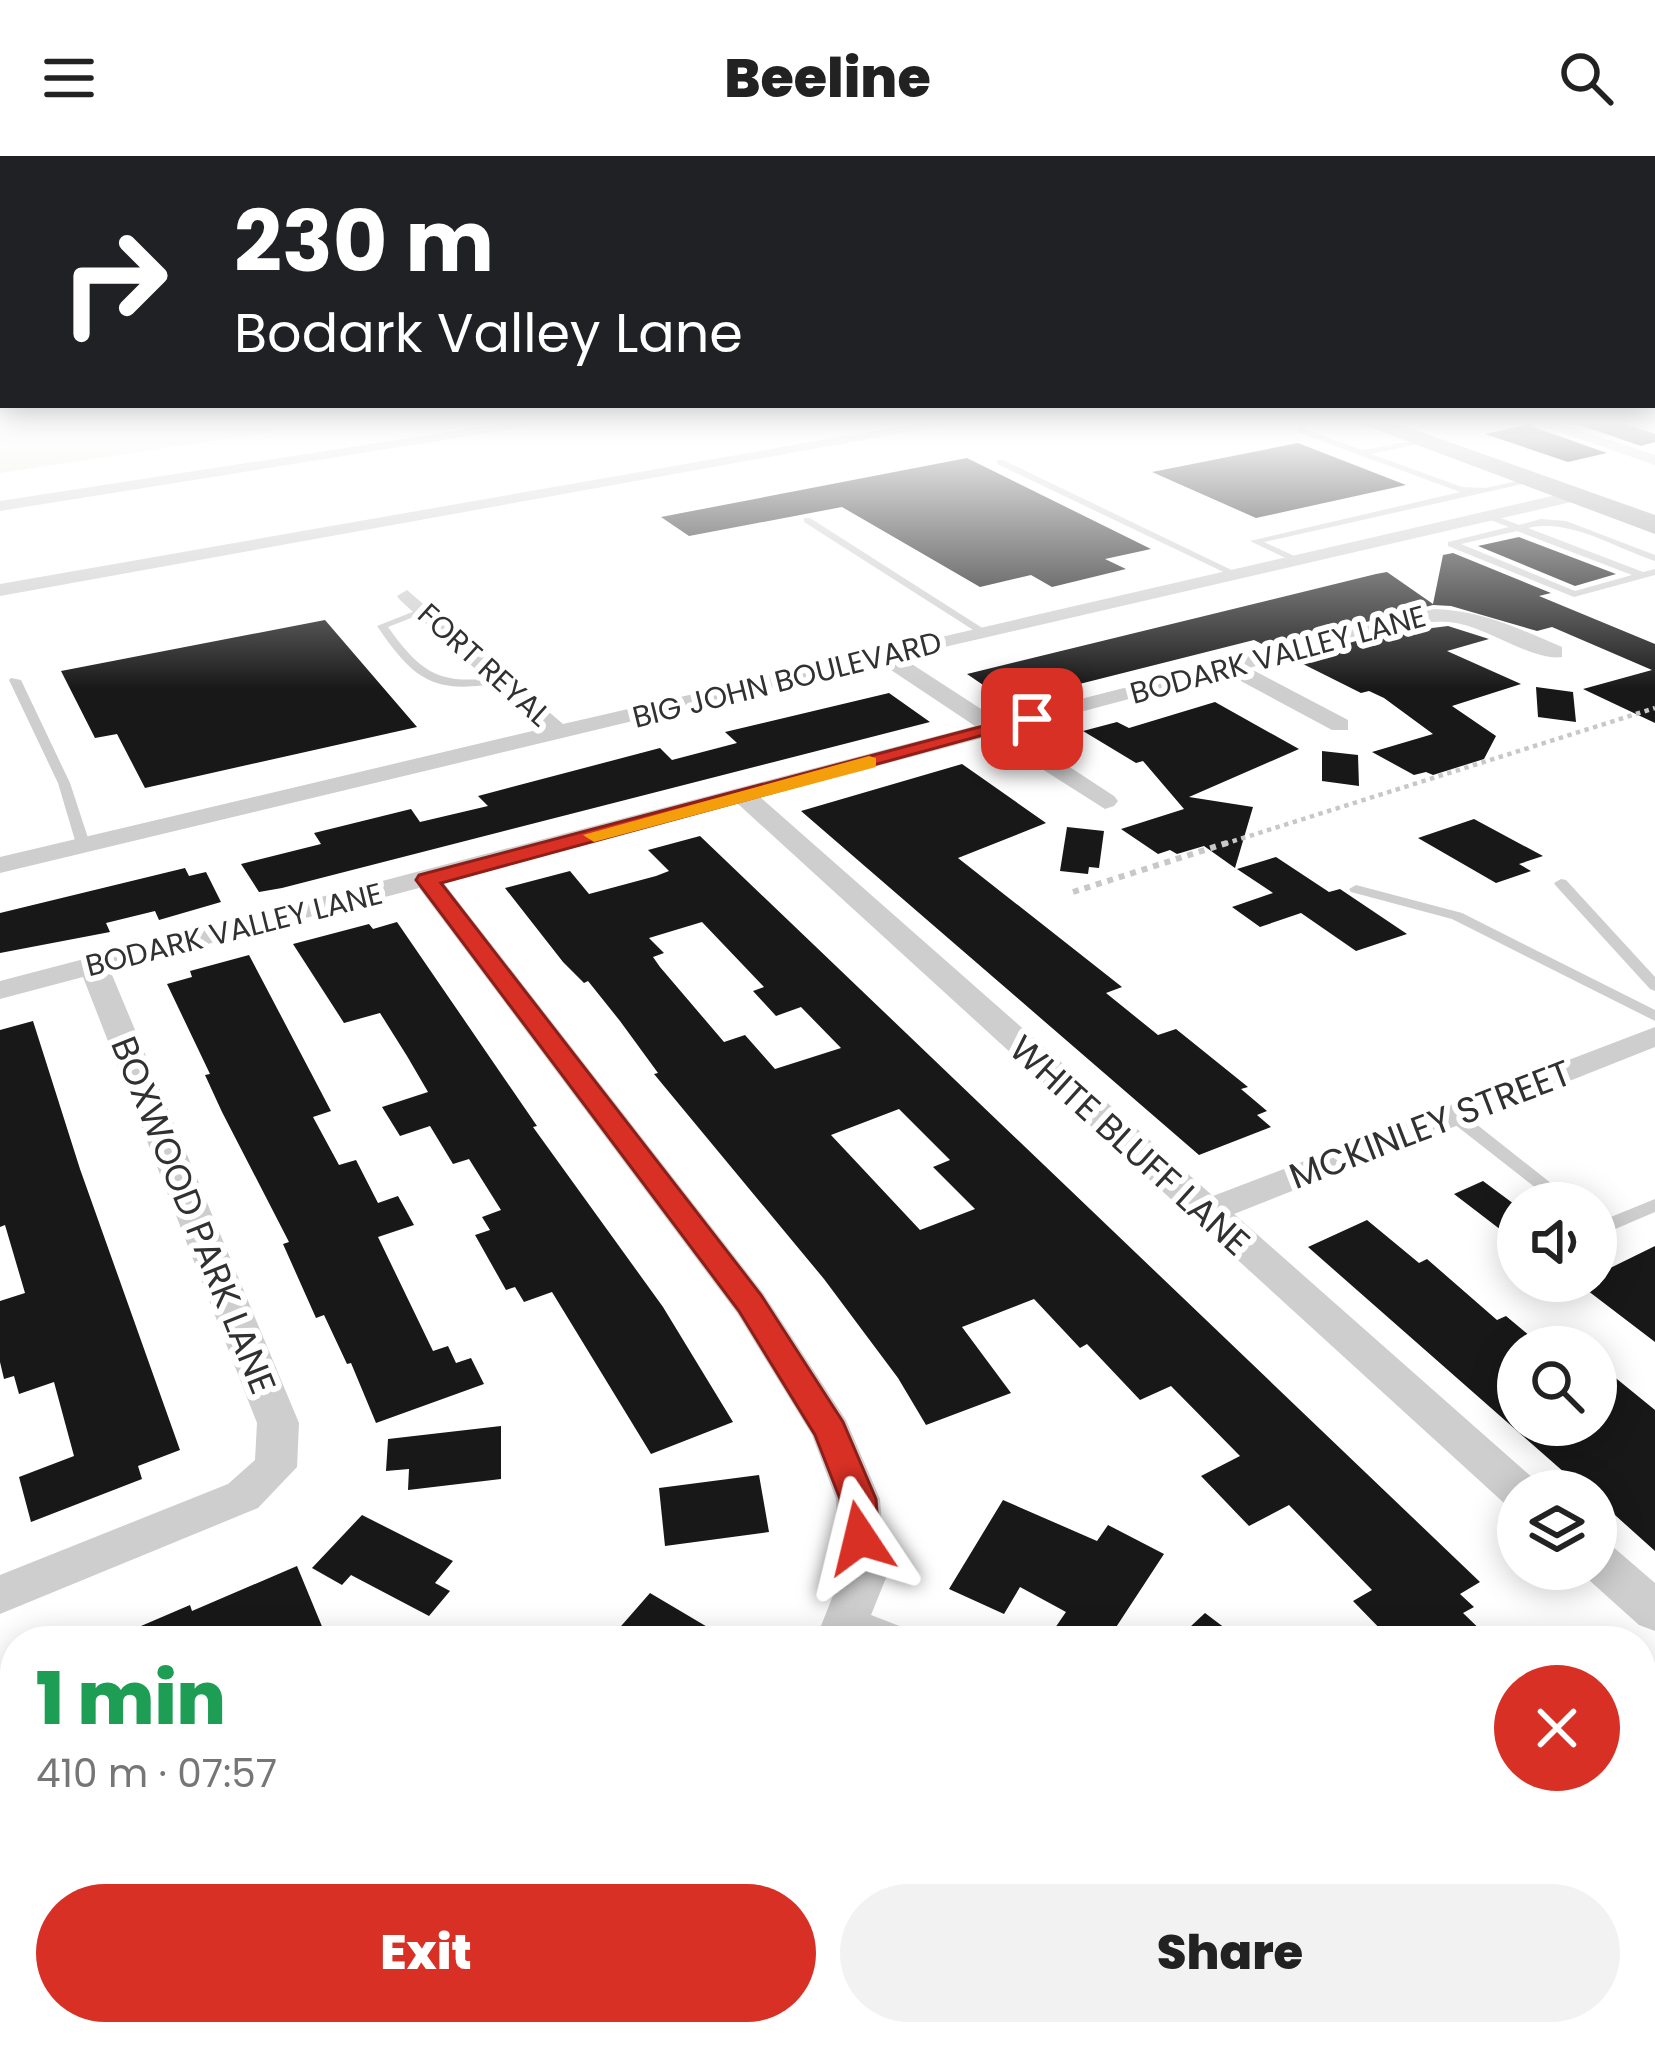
<!DOCTYPE html>
<meta charset="utf-8">
<style>
:root{--surface:#fff;--page:#f2f2f2;--text:#222;--muted:#767676;--accent:#d93025}
body{margin:0;font-family:Poppins,sans-serif;background:var(--page);color:var(--text);height:100vh;display:flex;flex-direction:column;font-size:45px;white-space:nowrap}
*{box-sizing:border-box;margin:0}
p{font-size:39px;color:var(--muted)}
.icon{flex:none;width:66px;height:66px;fill:none;stroke:currentColor;stroke-width:2;stroke-linecap:round;stroke-linejoin:round}
.map{position:relative;flex:1;overflow:hidden}
.panel{position:absolute;left:0px;top:1470px;width:1656px;height:420px;display:flex;flex-direction:column;background:var(--surface);border-radius:48px 48px 0 0;box-shadow:0 6px 30px #0003}
.panel>*{flex:none}
.top-card{position:absolute;left:0px;top:0px;width:1656px;height:252px;box-shadow:0 6px 30px #0003;background:#202124;color:#fff;overflow:hidden}
.tools{position:absolute;left:1497px;top:1026px;display:grid;gap:24px}
.tools a{display:grid;place-items:center;width:120px;height:120px;border-radius:50%;background:var(--surface);box-shadow:0 6px 30px #0003;font-size:60px}
.pin{position:absolute;display:grid;place-items:center;width:102px;height:102px;color:#fff;margin:-51px;border-radius:24px;box-shadow:0 6px 18px #0006}
.me{position:absolute;width:132px;margin:-66px;rotate:350deg;stroke-linejoin:round;filter:drop-shadow(0 0 9px #0008)}
.turn{display:flex;align-items:center;gap:42px;height:252px;padding:0 36px;font-size:54px}
.turn .icon{width:156px;height:156px;stroke-width:2.5}
.turn b{display:block;font-size:84px;line-height:102px}
.round{display:grid;place-items:center;flex:none;width:126px;height:126px;border-radius:63px;background:var(--page)}
.summary{display:flex;align-items:center;justify-content:space-between;height:204px;padding:0 36px}
h1{font-size:72px;font-weight:800;line-height:90px;color:#1e9e55}
.cta{display:flex;gap:24px;margin-top:auto;padding:24px 36px}
.cta a{flex:1;height:138px;border-radius:72px;background:var(--accent);color:#fff;font-size:48px;font-weight:800;line-height:138px;text-align:center}
.cta a+a{background:var(--page);color:var(--text)}
header{display:flex;justify-content:space-between;align-items:center;height:156px;padding:0 36px;background:var(--surface);font-size:54px;font-weight:800}
.map>svg:first-child{display:block}
.green{fill:#e3e9de}
.building{fill:#181818;fill-rule:evenodd}
.lines{fill:none;stroke-linecap:round;stroke-linejoin:round}
.path-far1{stroke:#c8c8c8;stroke-width:4.5;stroke-dasharray:4.5 4.5;stroke-linecap:butt}
.path{stroke:#c8c8c8;stroke-width:6;stroke-dasharray:6 6;stroke-linecap:butt}
.lane{fill:#cecece;fill-rule:evenodd}
.street{fill:#cecece;fill-rule:evenodd}
.primary{fill:#a9a9a9;fill-rule:evenodd}
.route{fill:#d93025;stroke:#8d1f18;stroke-width:3}
.slow{fill:#f59e0b}
.labels{text-anchor:middle;stroke-width:12;stroke-linejoin:round;paint-order:stroke}
.far-street-label{font-size:30px;fill:#313131;stroke:#fff}
.street-label{font-size:36px;fill:#313131;stroke:#fff}
</style>
<header><svg class="icon" aria-label="menu" viewBox="0 0 24 24"><path d="M4 6h16M4 12h16M4 18h16"/></svg>Beeline<svg class="icon" aria-label="search" viewBox="0 0 24 24"><circle cx="10" cy="10" r="6"/><path d="M15 15l6 6"/></svg></header>
<div class="map">
<svg width="1655" height="1890" viewBox="0 0 1655 1890">
<rect width="100%" height="100%" fill="#fff"/>
<path class="green" d="M0,268H325L0,317Z"/>
<path class="building" d="M1530,268L1536,272L1607,297L1568,306L1485,278Z
M1577,268H1626L1655,278V286L1641,290Z
M1298,287L1406,329L1256,362L1152,316Z
M967,302L1151,393L1105,403L1126,413L1052,431L1031,419L980,431L842,351L689,380L661,361Z
M1519,381L1616,418L1575,430L1478,390Z
M1453,397L1551,437L1539,440L1655,488V567L1583,533L1652,514L1552,471L1537,475L1451,450L1433,449L1268,491L1254,484L1008,546L967,518L1376,418L1387,416L1433,448L1443,399Z
M325,464L417,571L145,632L117,578L95,582L61,515Z
M1448,470L1489,483L1447,495L1521,528L1452,550L1496,580L1484,603L1433,619L1426,616L1414,619L1372,596L1433,578L1384,542L1369,535L1361,537L1293,503L1377,479Z
M1536,531L1573,536L1576,566L1538,561Z
M889,537L930,566L282,732L259,736L241,708L321,688L314,677L411,653L420,666L488,650L478,640L660,592L672,604L737,587L725,576Z
M1215,546L1299,593L1189,641L1253,651L1235,712L1204,690L1177,698L1170,694L1158,698L1121,673L1184,653L1143,605L1136,607L1083,575L1117,566L1129,572Z
M1322,595L1358,599L1359,630L1322,625Z
M962,608L1046,667L958,702L1122,831L1106,837L1158,879L1176,873L1248,931L1241,933L1267,955L1257,959L1271,971L1199,999L801,655Z
M1474,663L1543,700L1519,708L1531,715L1496,727L1418,682Z
M1067,671L1104,675L1099,712L1089,711L1088,718L1060,715Z
M700,680L1480,1426L1460,1438L1474,1451L1463,1457L1492,1485H1392L1353,1445L1372,1434L1289,1349L1249,1370L1201,1320L1240,1300L1171,1230L1140,1244L1087,1188L1080,1192L1034,1143L962,1171L1011,1237L926,1269L898,1222L824,1123L654,918L658,917L620,865L588,825L584,827L563,806L505,732L570,715L589,738L656,720L669,715L648,694ZM702,766L764,831L753,835L776,860L801,851L841,892L775,913L745,879L724,886L660,811L653,801L664,797L649,782ZM899,953L950,1004L933,1011L975,1053L920,1074L831,979Z
M1276,701L1329,736L1340,733L1407,778L1356,795L1301,757L1260,771L1232,751L1273,737L1237,713Z
M185,712L189,720L206,716L221,746L159,764L155,755L106,767L110,776L0,797V757Z
M397,766L537,970L533,971L663,1151L733,1266L651,1298L552,1136L524,1146L515,1131L506,1134L475,1079L490,1074L482,1061L501,1054L469,1003L453,1008L430,970L400,980L382,951L428,936L407,900L380,857L344,867L293,788L369,768L373,773Z
M249,799L331,955L313,961L339,1009L356,1004L378,1047L398,1040L414,1069L378,1081L433,1195L448,1190L456,1207L471,1202L484,1228L376,1267L351,1207L347,1208L324,1159L316,1162L283,1088L289,1086L222,956L205,919L210,918L167,828L192,821L190,815Z
M33,865L80,1013L180,1294L138,1310L142,1323L31,1366L19,1321L74,1300L54,1226L19,1238L14,1220L4,1223L0,1206V1145L25,1137L5,1069L0,1071V874Z
M1483,1025L1518,1051V1087L1454,1038Z
M1367,1064L1419,1107L1427,1103L1497,1164L1506,1160L1543,1191H1518V1269H1596V1206L1655,1254V1395L1596,1342V1335L1582,1332L1308,1091Z
M1655,1090V1186L1579,1128L1596,1125V1119Z
M501,1270V1323L408,1334L409,1313L386,1315L388,1283Z
M759,1319L769,1376L665,1390L659,1332Z
M1003,1344L1097,1385L1108,1369L1164,1398L1107,1485H1046L1066,1456L1020,1431L1004,1458L949,1433Z
M362,1359L453,1405L435,1427L450,1435L429,1460L351,1419L342,1429L312,1412Z
M297,1410L328,1485H106L190,1449L192,1455Z
M650,1437L731,1485H608Z
M1205,1457L1242,1485H1175Z"/>
<g class="lines">
<path class="path-far1" d="M1224,688L1655,552"/>
<path class="path" d="M1073,736L1233,685"/>
<path class="lane" d="M1298,268H1306L1304,273L1362,294L1423,283V287L1371,298L1462,331L1485,332L1532,322L1536,325L1264,386L1301,403L1303,405L1298,408L1250,385L1460,336L1297,276Z
M997,304H1003L1242,419L1234,421L997,308Z
M1488,357L1519,369L1541,363L1566,365L1655,399V405C1615,392 1570,362 1528,372L1643,416L1655,413V419L1574,441L1448,390V386L1509,371L1485,362V358ZM1517,375L1632,419L1575,435L1461,388Z
M804,362H810L987,475L978,477L804,366Z
M420,453L429,455L388,471C423,520 441,529 500,521L506,524L504,526C435,539 415,526 377,470Z
M11,522L21,524L70,627L91,691L89,694H79L77,691L58,627L9,524Z
M1561,723L1566,724L1655,821V835L1650,833L1556,730L1554,727Z
M1356,729L1462,757L1655,854V865L1452,763L1351,736L1349,733Z
M1455,955L1461,956L1576,1047H1555L1449,964L1447,960Z
M1655,1043V1056L1606,1077L1596,1078V1064L1601,1065Z"/>
<path class="street" d="M500,268H542L0,355V345Z
M914,268H951L0,440V428Z
M1537,268H1562L1655,299V309Z
M1574,335L1580,336V344L901,501L998,564L1434,453C1480,454 1520,473 1562,491V501C1532,506 1484,468 1448,466C1395,462 1303,497 1249,512L1348,564V574H1332L1226,517L1013,574L1114,640L1118,645L1114,650L1105,653L990,580L760,641L1213,1040L1655,871V891L1234,1058L1534,1323L1540,1335H1518V1352L1504,1347L737,647L443,726L763,1137L846,1264L880,1343L886,1422L871,1459L902,1471L909,1485H815L840,1422L836,1343L812,1279L737,1157L419,732L110,814L299,1267L297,1311L258,1352L0,1458V1419L228,1328L255,1304L257,1267L83,821L0,843V825L975,570L879,506L0,717V701L541,573L400,444L397,440L407,434L563,568Z
M1596,1384L1612,1390L1655,1427V1475L1639,1469L1580,1416L1596,1413Z
M1655,1846V1890H1606L1612,1875H1641V1852Z
M218,1875H297L291,1890H212Z
M1324,1875H1385L1391,1890H1330Z"/>
<path class="primary" d="M1361,268H1398L1655,359V378Z"/>
</g>
<linearGradient id="sky" x2="0" y2="1"><stop stop-color="#9ec4e8"/><stop offset="0.5" stop-color="#fff"/><stop offset="1" stop-color="#fff" stop-opacity="0"/></linearGradient>
<rect width="1655" height="533" fill="url(#sky)"/>
<path class="route" d="M1025,559L1042,563L441,727L761,1139L843,1266L876,1343L879,1382L873,1393L860,1397L848,1393L842,1382L840,1343L815,1279L739,1155L416,724L419,719Z"/>
<path class="slow" d="M869,600L876,602V611L594,686L583,679Z"/>
<g class="labels">
<g class="far-street-label">
<text transform="translate(1278 499) rotate(-15)" y="10">BODARK VALLEY LANE</text>
<text transform="translate(484 509) rotate(42)" y="10">FORT REYAL</text>
<text transform="translate(787 524) rotate(-14)" y="10">BIG JOHN BOULEVARD</text>
<text transform="translate(234 774) rotate(-14)" y="10">BODARK VALLEY LANE</text>
</g>
<g class="street-label">
<text transform="translate(1430 968) rotate(-21)" y="13">MCKINLEY STREET</text>
<text transform="translate(1130 989) rotate(42)" y="13">WHITE BLUFF LANE</text>
<text transform="translate(194 1059) rotate(68)" y="13">BOXWOOD PARK LANE</text>
</g>
</g>
</svg>
<div class="tools">
<a><svg class="icon" aria-label="sound" viewBox="0 0 24 24"><path d="M4 9h4l5-4v14l-5-4H4zM17 9q2 3 0 6"/></svg></a>
<a><svg class="icon" aria-label="search" viewBox="0 0 24 24"><circle cx="10" cy="10" r="6"/><path d="M15 15l6 6"/></svg></a>
<a><svg class="icon" aria-label="layers" viewBox="0 0 24 24"><path d="M12 4l9 5-9 5-9-5zM3 14l9 5 9-5"/></svg></a>
</div>
<div class="pin" style="left:1032px;top:563px;background:#d93025"><svg class="icon" aria-label="arrive" viewBox="0 0 24 24"><path d="M6 21V4h12l-3 4 3 4H6"/></svg></div>
<svg class="me" style="left:860px;top:1382px" viewBox="-20 -20 40 40"><path d="M0-17L14 15 0 8-14 15z" fill="#d93025" stroke="#fff" stroke-width="4"/></svg>
<div class="top-card">
<div class="turn"><svg class="icon" aria-label="right" viewBox="0 0 24 24"><path d="M7 20v-9h11M14 6l5 5-5 5"/></svg><div><b>230 m</b>Bodark Valley Lane</div></div>
</div>
<section class="panel">
<div class="summary"><div><h1>1 min</h1><p>410 m · 07:57</p></div><a class="round" style="background:#d93025;color:#fff"><svg class="icon" aria-label="close" viewBox="0 0 24 24"><path d="M6 6l12 12M18 6L6 18"/></svg></a></div>
<div class="cta"><a>Exit</a><a>Share</a></div>
</section>
</div>
